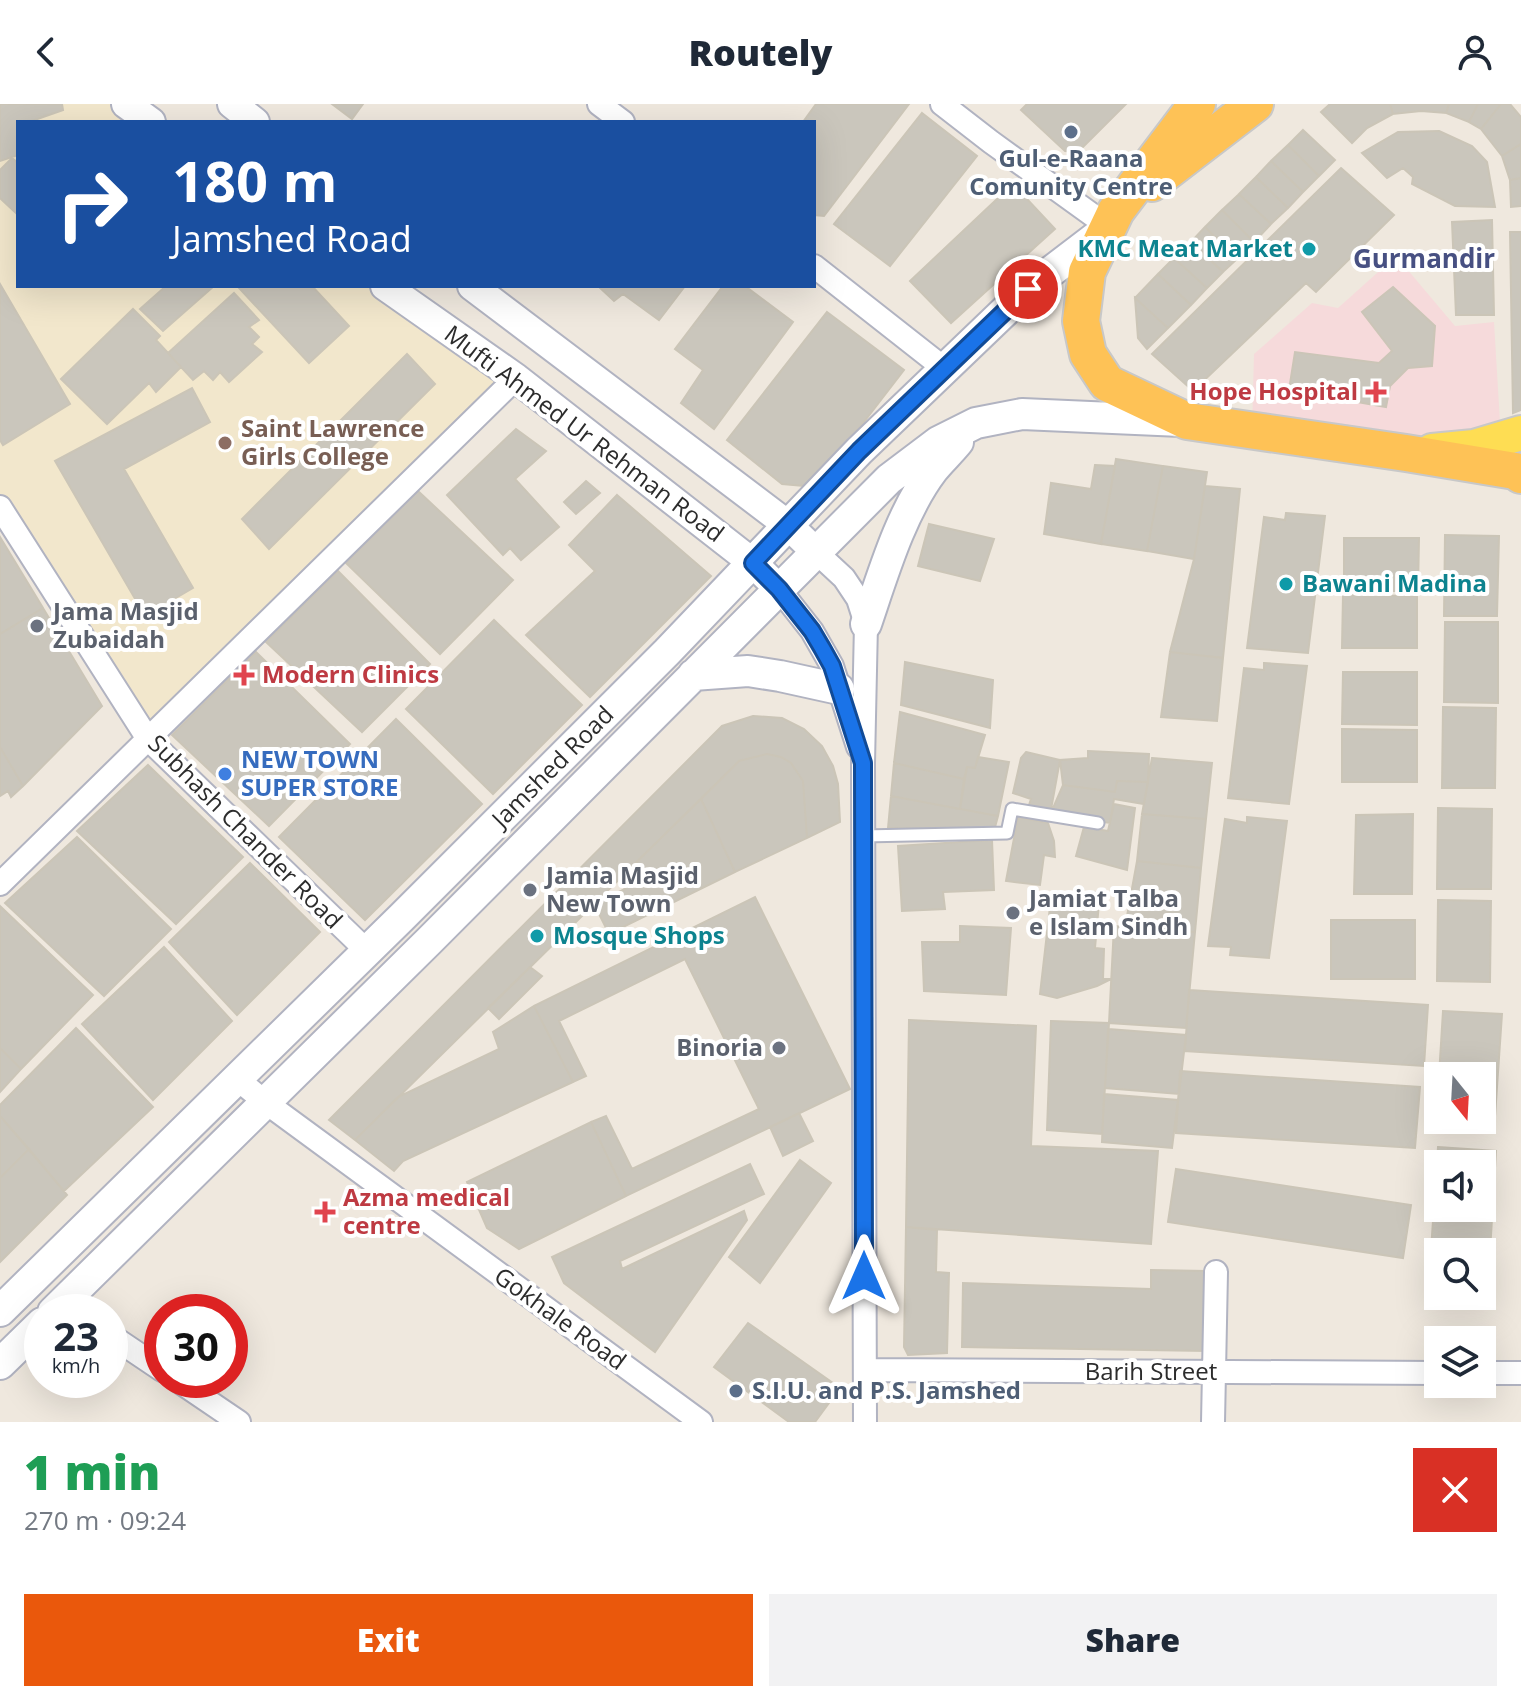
<!DOCTYPE html>
<meta charset="utf-8">
<style>
:root{--surface:#fff;--page:#f2f2f3;--text:#1f2937;--muted:#747a83;--accent:#ea580c}
body{margin:0;font-family:"Open Sans",sans-serif;background:var(--page);color:var(--text);height:100vh;display:flex;flex-direction:column;font-size:30px;white-space:nowrap}
*{box-sizing:border-box;margin:0}
p{font-size:26px;color:var(--muted)}
.icon{flex:none;width:44px;height:44px;fill:none;stroke:currentColor;stroke-width:2;stroke-linecap:round;stroke-linejoin:round}
.map{position:relative;height:1318px;overflow:hidden}
.panel{display:flex;flex-direction:column;background:var(--surface);flex:1}
.panel>*{flex:none}
.guide{position:absolute;left:16px;top:16px;width:800px;height:168px;border-radius:0px;box-shadow:0 8px 32px #0002;background:#1a4fa0;color:#fff;overflow:hidden}
.needle{width:52px;rotate:162deg}
.controls{position:absolute;left:1424px;top:958px;display:grid;gap:16px}
.controls a{display:grid;place-items:center;width:72px;height:72px;border-radius:0px;background:var(--surface);box-shadow:0 8px 32px #0002;font-size:40px}
.speed{position:absolute;left:24px;top:1190px;display:flex;gap:16px;font-size:40px;font-weight:700;text-align:center}
.speed>*{display:grid;place-content:center;width:104px;height:104px;border-radius:50%;background:var(--surface);box-shadow:0 8px 32px #0002;line-height:1}
.speed small{font-size:20px;font-weight:400}
.speed .limit{border:12px solid #d22;background:#fff;color:#111}
.pin{position:absolute;display:grid;place-items:center;width:68px;height:68px;color:#fff;margin:-34px;border:4px solid #fff;border-radius:50%;box-shadow:0 2px 8px #0007}
.me{position:absolute;width:88px;margin:-44px;rotate:0deg;stroke-linejoin:round;filter:drop-shadow(0 0 6px #0008)}
.turn{display:flex;align-items:center;gap:28px;height:168px;padding:0 24px;font-size:36px}
.turn .icon{width:104px;height:104px;stroke-width:2.5}
.turn b{display:block;font-size:56px;line-height:68px}
.round{display:grid;place-items:center;flex:none;width:84px;height:84px;border-radius:0px;background:var(--page)}
.summary{display:flex;align-items:center;justify-content:space-between;height:136px;padding:0 24px}
h1{font-size:48px;font-weight:800;line-height:60px;color:#1e9e55}
.cta{display:flex;gap:16px;margin-top:auto;padding:16px 24px}
.cta a{flex:1;height:92px;border-radius:0px;background:var(--accent);color:#fff;font-size:32px;font-weight:800;line-height:92px;text-align:center}
.cta a+a{background:var(--page);color:var(--text)}
header{display:flex;justify-content:space-between;align-items:center;height:104px;padding:0 24px;background:var(--surface);font-size:36px;font-weight:800}
.map>svg:first-child{display:block}
.education{fill:#f2e7cc}
.medical{fill:#f6dadb}
.building{fill:#cac6bc;stroke:#cbc5b7;stroke-width:2;fill-rule:evenodd}
.lines{fill:none;stroke-linecap:round;stroke-linejoin:round}
.service-casing{stroke:#b1b3c1;stroke-width:15}
.minor-casing{stroke:#b1b3c1;stroke-width:26}
.tertiary-casing{stroke:#b1b3c1;stroke-width:32}
.secondary-casing{stroke:#b1b3c1;stroke-width:34}
.primary-casing{stroke:#c8c8c8;stroke-width:38}
.trunk-casing{stroke:#c8c8c8;stroke-width:40}
.service{stroke:#fff;stroke-width:11}
.minor{stroke:#fff;stroke-width:22}
.tertiary{stroke:#fff;stroke-width:28}
.secondary{stroke:#fff;stroke-width:30}
.primary{stroke:#fedd53;stroke-width:34}
.trunk{stroke:#fec256;stroke-width:36}
.route-casing{stroke:#114b97;stroke-width:20}
.route{stroke:#1a73e8;stroke-width:14}
.service-dot{fill:#5c6f8a;stroke:#fff;stroke-width:3}
.culture-dot{fill:#0f9aa8;stroke:#fff;stroke-width:3}
.health-dot{fill:#e0444e;stroke:#fff;stroke-width:3}
.education-dot{fill:#8d6e63;stroke:#fff;stroke-width:3}
.worship-dot{fill:#6b7280;stroke:#fff;stroke-width:3}
.shop-dot{fill:#3f7fe0;stroke:#fff;stroke-width:3}
.labels{text-anchor:middle;stroke-width:8;stroke-linejoin:round;paint-order:stroke}
.service-label{font-size:24px;font-weight:bold;fill:#4e5e75;stroke:#fff}
.culture-label{font-size:24px;font-weight:bold;fill:#0d838f;stroke:#fff;text-anchor:start}
.health-label{font-size:24px;font-weight:bold;fill:#be3a42;stroke:#fff;text-anchor:start}
.education-label{font-size:24px;font-weight:bold;fill:#785e54;stroke:#fff;text-anchor:start}
.street-label{font-size:24px;fill:#2c2c2c;stroke:#fff}
.worship-label{font-size:24px;font-weight:bold;fill:#5b616d;stroke:#fff;text-anchor:start}
.shop-label{font-size:24px;font-weight:bold;fill:#366cbe;stroke:#fff;text-anchor:start}
.neighbourhood-label{font-size:26px;font-weight:bold;fill:#475082;stroke:#fff}
</style>
<header><svg class="icon" aria-label="back" viewBox="0 0 24 24"><path d="M15 5l-7 7 7 7"/></svg>Routely<svg class="icon" aria-label="person" viewBox="0 0 24 24"><circle cx="12" cy="8" r="4"/><path d="M4 21q1-7 8-7t8 7"/></svg></header>
<div class="map">
<svg width="1521" height="1318" viewBox="0 0 1521 1318">
<rect width="100%" height="100%" fill="#efe8de"/>
<path class="education" d="M0,0H126L151,18H18V182H385L516,274L148,635L0,403Z"/>
<path class="medical" d="M1396,152L1455,222L1494,218L1501,335L1474,343L1252,327L1254,250L1312,199L1338,204Z"/>
<path class="building" d="M0,0H62L63,6L29,18H18V51L0,57Z
M332,0H363L352,15Z
M816,0H909L824,112L814,111V18H803Z
M1027,0H1126L1078,48L1065,47L1021,6Z
M1330,0H1390L1393,10L1367,24L1352,39L1321,8Z
M1390,0H1449L1446,9L1421,7L1393,10Z
M1449,0H1478L1469,18L1446,9Z
M1478,0H1501L1481,25L1469,18Z
M1501,0H1510L1521,13V40L1502,52L1481,25Z
M922,9L977,52L890,162L834,120Z
M1303,26L1335,56L1319,72L1288,41Z
M1439,27L1472,42L1487,58L1495,103L1455,102L1412,80L1413,73L1403,64L1387,74L1362,49L1398,28Z
M1521,40V74L1510,76L1502,52Z
M1288,41L1319,72L1303,88L1271,57Z
M12,54L18,59V111L0,94V66Z
M1271,57L1303,88L1288,104L1256,73Z
M1341,64L1394,111L1316,188L1306,179L1193,287L1152,250Z
M1256,73L1288,104L1271,120L1239,90Z
M1521,74V102L1511,103L1510,76Z
M1013,80L1055,125L951,219L910,177Z
M1239,90L1271,120L1254,138L1222,106Z
M1222,106L1254,138L1237,155L1205,123Z
M1492,116L1494,211H1456L1452,118Z
M1205,123L1237,155L1223,168L1191,138Z
M1510,128H1521V306L1513,309Z
M1191,138L1223,168L1207,184L1174,154Z
M1174,154L1207,184L1191,201L1158,170Z
M1158,170L1191,201L1168,224L1135,194Z
M0,180L70,300L3,341L0,336Z
M166,182H214L163,227L140,205Z
M242,182H312L349,222L309,259L239,184Z
M598,182H685L659,216L623,190L614,197Z
M723,182H745L793,218L714,325L681,299L703,266L675,245Z
M1393,183L1435,222L1432,262L1408,264L1390,282L1386,303L1289,286L1295,248L1379,259L1392,247L1362,208Z
M234,189L259,216L249,223L259,233L252,240L262,248L229,278L220,268L213,276L204,267L193,276L168,249Z
M1135,194L1168,224L1147,245L1138,234Z
M133,205L160,232L156,236L181,263L156,288L149,279L107,320L61,275Z
M827,208L904,266L860,323L804,382L782,380L727,336Z
M407,250L435,280L269,445L242,415Z
M192,284L210,318L124,365L193,484L145,512L55,357Z
M516,325L546,347L515,375L559,423L521,456L510,444L503,451L447,391Z
M1116,355L1163,362L1147,447L1101,440Z
M1095,361L1115,362L1101,440L1044,430L1051,379L1091,385Z
M1163,362L1207,368L1194,455L1147,447Z
M586,377L600,389L576,410L564,398Z
M1205,382L1240,385L1223,554L1170,548L1194,455Z
M418,387L513,476L440,550L346,459Z
M617,391L711,472L590,593L526,531L595,467L569,441Z
M1286,409L1325,412L1308,549L1247,544L1264,413L1285,416Z
M929,420L994,435L980,477L918,462Z
M1445,431L1499,432L1497,512H1444Z
M0,433L43,504L0,530Z
M1344,434H1419L1418,487H1344Z
M338,467L430,560L362,628L266,538Z
M1343,491L1417,492V544H1342Z
M43,504L102,602L23,682L0,643V530Z
M494,516L582,601L493,690L406,605Z
M1445,518H1498V599L1444,598Z
M256,548L350,640L269,722L172,631Z
M1170,548L1223,554L1217,617L1161,613Z
M905,558L993,576L990,624L901,601Z
M1264,559L1307,562L1289,700L1228,694L1244,564L1264,566Z
M1343,568H1417V621L1342,620Z
M1443,603L1496,604L1495,684H1442Z
M900,608L985,631L975,664L967,663L964,675L894,659Z
M753,612L782,614L804,625L822,642L833,662L838,680L840,718L807,734L803,677L791,659L781,653L767,650L739,657L355,1036L329,1016L722,622Z
M396,615L482,700L365,816L279,733Z
M1342,625L1417,626V678H1342Z
M0,643L23,682L11,693L8,687L0,692Z
M1088,647L1149,650L1148,678L1117,677L1115,688L1063,681L1060,656L1088,654Z
M1026,648L1060,656L1050,711L1027,707L1031,695L1013,689L1021,654Z
M767,650L781,653L791,659L803,677L807,734L735,768L701,695L739,657Z
M978,653L1009,658L998,712L960,705L967,663L975,664Z
M1152,654L1212,659L1206,715L1142,710Z
M894,659L964,675L960,705L891,692Z
M148,661L243,753L176,820L77,727Z
M1117,677L1148,678L1144,700L1114,695L1110,719L1050,711L1063,681L1115,688Z
M891,692L998,712L994,727L888,724Z
M701,695L735,768L609,830L594,800L625,785L620,774Z
M1114,700L1135,704L1127,766L1076,752L1084,723L1108,727Z
M1438,704L1492,705L1491,785H1437Z
M1142,710L1206,715L1201,764L1137,757Z
M1413,710L1412,790H1354L1356,711Z
M1018,713L1048,719L1054,737L1055,753L1044,751L1040,781L1006,777Z
M1247,713L1287,717L1269,854L1230,851L1231,843L1208,842L1225,715L1247,719Z
M77,733L171,825L104,892L5,799Z
M992,736L994,786L943,788L945,805L902,807L898,742Z
M1137,757L1201,764L1195,828L1125,823Z
M250,759L320,828L237,911L169,838Z
M1081,788H1100L1095,844L1104,845L1103,875H1111L1097,882L1057,894L1040,890L1051,794L1079,797Z
M755,793L850,985L626,1092L591,1018L606,1012L632,1065L759,1005L685,855L559,917L586,972L573,978L534,902Z
M1438,796L1491,797L1490,878L1437,877Z
M0,802L93,891L21,965L0,944Z
M1331,816H1415V875H1331Z
M960,822L1011,824L1006,891L924,887L922,838H960Z
M1114,822L1195,828L1186,924L1109,919Z
M164,843L232,917L153,996L82,920Z
M530,863L542,872L499,915L488,904Z
M1189,886L1428,901L1424,962L1185,947Z
M534,902L573,978L403,1057L394,1067L355,1036L398,993L499,945L493,928Z
M1443,907L1502,910L1494,1027L1436,1024L1438,989V1016H1482V972H1439Z
M909,916L1036,922L1031,1042L1158,1047L1151,1140L906,1123Z
M1051,917L1109,919L1102,1030L1047,1026Z
M76,924L153,1003L64,1087L0,1012V1001Z
M1108,925L1186,931L1179,990L1105,984Z
M0,944L21,965L0,988Z
M1180,967L1420,983L1415,1044L1176,1029Z
M1104,990L1178,996L1172,1044L1102,1038Z
M799,1009L813,1037L783,1052L770,1023Z
M0,1012L29,1045L0,1074Z
M591,1018L626,1092L519,1145L487,1124L467,1078Z
M1438,1043L1496,1047L1489,1165L1482,1164V1148H1438V1161H1430ZM1438,1060H1482V1104H1438Z
M29,1045L67,1091L0,1158V1074Z
M800,1056L831,1079L760,1179L729,1153Z
M750,1060L764,1090L620,1157L622,1165L744,1107L747,1116L655,1248L564,1179L552,1153Z
M1176,1065L1411,1101L1403,1154L1168,1118Z
M906,1123L937,1126L936,1168L949,1169L947,1249L908,1251L904,1243Z
M1151,1166L1206,1167L1207,1247L962,1243L963,1179L1151,1185Z
M748,1219L840,1284L815,1318H789L714,1263Z"/>
<g class="lines">
<g class="service-casing">
<path id="service" d="M863,732L1007,729L1012,705L1098,719"/>
</g>
<g class="minor-casing">
<path id="minor" d="M599,0L623,18
M942,0L991,38L1109,123
M814,162L945,265
M0,403L148,635L367,847
M816,448L844,474L858,495L866,520L863,659L865,1318
M779,485L812,527L832,562L858,643
M0,780L516,274
M236,974L265,998L701,1318
M110,1231L162,1266
M865,1266L1438,1269
M1482,1269H1521
M177,1276L239,1318
M1213,1318L1216,1168"/>
</g>
<g class="tertiary-casing">
<path id="tertiary" d="M126,0L151,18
M232,0L255,18
M385,182L516,274L753,459L779,485
M472,182L788,421L816,448"/>
</g>
<g class="secondary-casing">
<path id="secondary" d="M866,520C883,470 901,408 933,366C941,356 950,348 958,338
M693,571L748,567L780,572L839,585
M0,1207L402,813L667,548L859,347L1028,185L1108,124
M53,1208L429,837L889,375L938,338L976,319L1022,310L1181,317
M0,1260L42,1219"/>
</g>
<g class="primary-casing">
<path id="primary" d="M1432,347L1474,343L1521,329"/>
</g>
<g class="trunk-casing">
<path id="trunk" d="M1197,0L1116,107L1087,168L1081,217L1088,250L1107,279L1187,317L1406,349L1515,367L1521,371
M1152,79L1255,0"/>
</g>
<use href="#service" class="service"/>
<use href="#minor" class="minor"/>
<use href="#tertiary" class="tertiary"/>
<use href="#secondary" class="secondary"/>
<use href="#primary" class="primary"/>
<use href="#trunk" class="trunk"/>
</g>
<g class="lines">
<g class="route-casing">
<path id="route" d="M864,1172L863,659L832,562L822,544L812,527L779,485L753,459L859,347L1028,185"/>
</g>
<use href="#route" class="route"/>
</g>
<g class="service-dot">
<circle cx="1071" cy="28" r="8"/>
<circle cx="736" cy="1287" r="8"/>
</g>
<g class="culture-dot">
<circle cx="1309" cy="145" r="8"/>
<circle cx="1286" cy="480" r="8"/>
<circle cx="537" cy="832" r="8"/>
</g>
<g class="health-dot">
<path d="M1372 276h8v8h8v8h-8v8h-8v-8h-8v-8h8z"/>
<path d="M240 559h8v8h8v8h-8v8h-8v-8h-8v-8h8z"/>
<path d="M321 1096h8v8h8v8h-8v8h-8v-8h-8v-8h8z"/>
</g>
<circle class="education-dot" cx="225" cy="339" r="8"/>
<g class="worship-dot">
<circle cx="37" cy="522" r="8"/>
<circle cx="530" cy="786" r="8"/>
<circle cx="1013" cy="809" r="8"/>
<circle cx="779" cy="944" r="8"/>
</g>
<circle class="shop-dot" cx="225" cy="670" r="8"/>
<g class="labels">
<g class="service-label">
<text x="1071" y="63">Gul-e-Raana<tspan x="1071" dy="28">Comunity Centre</tspan></text>
<text x="752" y="1295" text-anchor="start">S.I.U. and P.S. Jamshed</text>
</g>
<g class="culture-label">
<text x="1293" y="153" text-anchor="end">KMC Meat Market</text>
<text x="1302" y="488">Bawani Madina</text>
<text x="553" y="840">Mosque Shops</text>
</g>
<g class="health-label">
<text x="1358" y="296" text-anchor="end">Hope Hospital</text>
<text x="262" y="579">Modern Clinics</text>
<text x="343" y="1102">Azma medical<tspan x="343" dy="28">centre</tspan></text>
</g>
<g class="education-label">
<text x="241" y="333">Saint Lawrence<tspan x="241" dy="28">Girls College</tspan></text>
</g>
<g class="street-label">
<text transform="translate(584 330) rotate(37)" y="8">Mufti Ahmed Ur Rehman Road</text>
<text transform="translate(553 663) rotate(-45)" y="8">Jamshed Road</text>
<text transform="translate(245 728) rotate(45)" y="8">Subhash Chander Road</text>
<text transform="translate(560 1215) rotate(36)" y="8">Gokhale Road</text>
<text x="1151" y="1276">Barih Street</text>
</g>
<g class="worship-label">
<text x="53" y="516">Jama Masjid<tspan x="53" dy="28">Zubaidah</tspan></text>
<text x="546" y="780">Jamia Masjid<tspan x="546" dy="28">New Town</tspan></text>
<text x="1029" y="803">Jamiat Talba<tspan x="1029" dy="28">e Islam Sindh</tspan></text>
<text x="763" y="952" text-anchor="end">Binoria</text>
</g>
<g class="shop-label">
<text x="241" y="664">NEW TOWN<tspan x="241" dy="28">SUPER STORE</tspan></text>
</g>
<g class="neighbourhood-label">
<text x="1424" y="164">Gurmandir</text>
</g>
</g>
</svg>
<div class="controls">
<a><svg class="needle" viewBox="-14 -14 28 28"><path d="M0-13l5 13h-10z" fill="#e53935"/><path d="M0 13l5-13h-10z" fill="#747a83"/></svg></a>
<a><svg class="icon" aria-label="sound" viewBox="0 0 24 24"><path d="M4 9h4l5-4v14l-5-4H4zM17 9q2 3 0 6"/></svg></a>
<a><svg class="icon" aria-label="search" viewBox="0 0 24 24"><circle cx="10" cy="10" r="6"/><path d="M15 15l6 6"/></svg></a>
<a><svg class="icon" aria-label="layers" viewBox="0 0 24 24"><path d="M12 4l9 5-9 5-9-5zM3 14l9 5 9-5"/></svg></a>
</div>
<div class="speed"><div>23<small>km/h</small></div><div class="limit">30</div></div>
<div class="pin" style="left:1028px;top:185px;background:#d93025"><svg class="icon" aria-label="arrive" viewBox="0 0 24 24"><path d="M6 21V4h12l-3 4 3 4H6"/></svg></div>
<svg class="me" style="left:864px;top:1172px" viewBox="-20 -20 40 40"><path d="M0-17L14 15 0 8-14 15z" fill="#1a73e8" stroke="#fff" stroke-width="4"/></svg>
<div class="guide">
<div class="turn"><svg class="icon" aria-label="right" viewBox="0 0 24 24"><path d="M7 20v-9h11M14 6l5 5-5 5"/></svg><div><b>180 m</b>Jamshed Road</div></div>
</div>
</div>
<section class="panel">
<div class="summary"><div><h1>1 min</h1><p>270 m · 09:24</p></div><a class="round" style="background:#d93025;color:#fff"><svg class="icon" aria-label="close" viewBox="0 0 24 24"><path d="M6 6l12 12M18 6L6 18"/></svg></a></div>
<div class="cta"><a>Exit</a><a>Share</a></div>
</section>
